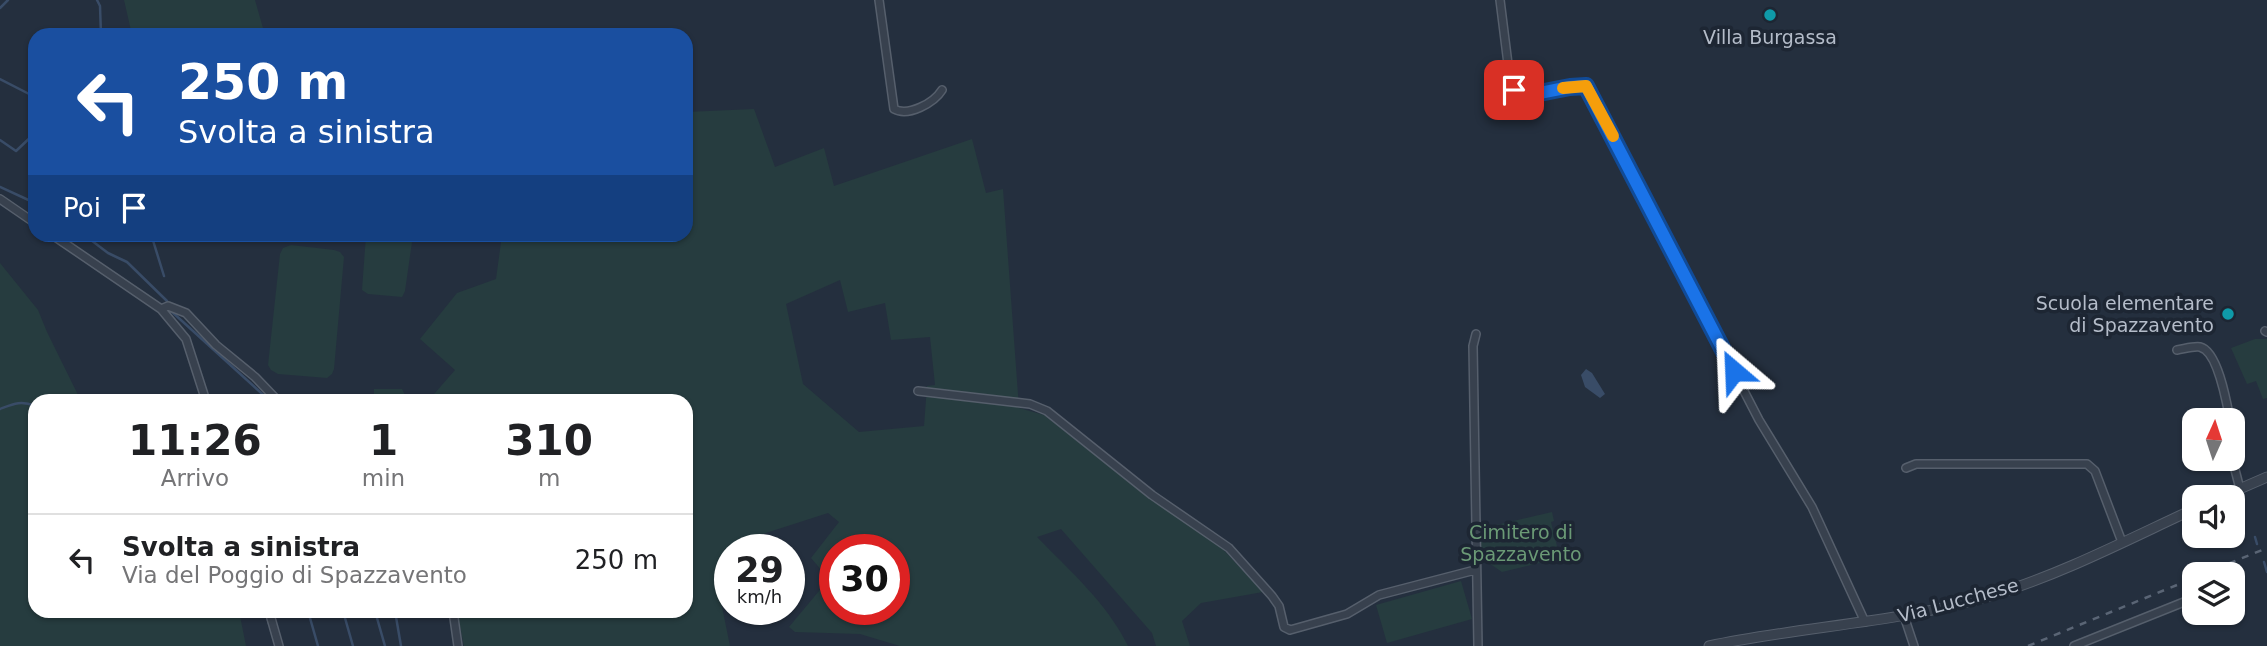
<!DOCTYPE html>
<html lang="it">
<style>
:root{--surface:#fff;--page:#f6f6f6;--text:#202124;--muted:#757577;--line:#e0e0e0}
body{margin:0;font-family:"DejaVu Sans",sans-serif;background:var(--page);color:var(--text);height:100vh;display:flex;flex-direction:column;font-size:26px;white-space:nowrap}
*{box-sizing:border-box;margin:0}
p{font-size:23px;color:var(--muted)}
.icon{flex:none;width:38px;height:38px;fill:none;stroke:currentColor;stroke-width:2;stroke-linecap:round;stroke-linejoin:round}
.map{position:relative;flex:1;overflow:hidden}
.drawer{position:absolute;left:28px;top:394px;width:665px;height:224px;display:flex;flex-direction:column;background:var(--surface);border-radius:21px;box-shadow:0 2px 5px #0004}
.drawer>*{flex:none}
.guide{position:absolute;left:28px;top:28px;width:665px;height:214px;border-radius:21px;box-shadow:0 2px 5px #0004;background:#1a4fa0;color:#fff;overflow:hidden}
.needle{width:46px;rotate:3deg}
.controls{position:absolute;left:2182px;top:408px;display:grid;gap:14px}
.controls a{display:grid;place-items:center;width:63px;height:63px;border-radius:14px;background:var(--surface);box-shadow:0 2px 5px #0004;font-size:35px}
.speed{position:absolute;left:714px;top:534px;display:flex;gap:14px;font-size:35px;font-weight:700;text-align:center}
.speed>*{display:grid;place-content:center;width:91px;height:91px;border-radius:50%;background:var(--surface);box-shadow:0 2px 5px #0004;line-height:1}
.speed small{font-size:18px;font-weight:400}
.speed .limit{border:10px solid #d22;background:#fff;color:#111}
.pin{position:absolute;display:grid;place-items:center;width:60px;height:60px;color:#fff;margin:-30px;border-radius:14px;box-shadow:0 4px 10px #0006}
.me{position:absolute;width:77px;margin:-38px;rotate:334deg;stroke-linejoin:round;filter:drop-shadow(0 0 5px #0008)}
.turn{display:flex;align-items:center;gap:24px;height:147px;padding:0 35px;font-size:32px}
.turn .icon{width:91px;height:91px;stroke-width:2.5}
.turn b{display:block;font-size:49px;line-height:60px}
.then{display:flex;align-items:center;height:66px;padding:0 35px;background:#0003;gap:14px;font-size:26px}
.eta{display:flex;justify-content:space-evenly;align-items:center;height:119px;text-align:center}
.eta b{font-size:42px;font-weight:800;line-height:49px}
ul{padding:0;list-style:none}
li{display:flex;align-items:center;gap:21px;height:91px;padding:0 35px;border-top:2px solid var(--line)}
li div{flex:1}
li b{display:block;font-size:26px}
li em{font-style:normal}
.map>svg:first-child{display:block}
.green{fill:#263c3f;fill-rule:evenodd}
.water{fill:#394c67}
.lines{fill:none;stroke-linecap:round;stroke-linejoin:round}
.stream{stroke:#394c67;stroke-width:2.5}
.minor-casing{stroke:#565f6c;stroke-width:10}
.tertiary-casing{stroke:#565f6c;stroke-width:11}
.minor{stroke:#38414e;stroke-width:7}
.tertiary{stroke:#38414e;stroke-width:9}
.rail{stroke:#5a6575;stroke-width:2.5;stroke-dasharray:7 7;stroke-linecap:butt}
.route-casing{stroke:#114b97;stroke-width:18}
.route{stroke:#1a73e8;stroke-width:12}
.slow{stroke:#f59e0b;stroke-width:12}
.culture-dot{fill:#0f9aa8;stroke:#1d2633;stroke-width:2.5}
.labels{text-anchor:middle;stroke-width:7;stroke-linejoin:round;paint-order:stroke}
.poi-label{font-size:19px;fill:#b4bcc9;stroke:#1d2633}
.park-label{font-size:19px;fill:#6b9a76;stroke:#1d2633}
.street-label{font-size:19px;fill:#b4bcc9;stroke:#1d2633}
</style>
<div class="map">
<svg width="2267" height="646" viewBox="0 0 2267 646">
<rect width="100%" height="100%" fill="#242f3e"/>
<path class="green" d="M124,0H255L265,35H132Z
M754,109L775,167L824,148L834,186L972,139L986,193L1003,189L1019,408L1044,415L1140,490L1218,544L1263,592L1201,603L1182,621L1190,646H1156L1152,633L1061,529L1037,537C1070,571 1107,603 1128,646H900L860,634L795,632L789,627L829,579L811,558L839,522L828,513L747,539L742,549L730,550V572L719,592L730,646H464L457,611H686V401H428L455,370L420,339L457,293L496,279L502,235L686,234V112ZM840,280L848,312L885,303L891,340L930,337L935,385L927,386L924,426L859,432L803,384L786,304ZM835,550H894V609H835Z
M366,235H413L405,291L402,297L368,294L362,290Z
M291,245L334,250L340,252L344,257L334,369L332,374L327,378L278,374L271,370L268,365L280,254L283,248Z
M0,263L38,310L47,332L81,401H35V611H239L246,646H0Z
M2255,339H2267V398L2263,399L2256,381L2247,384L2231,348Z
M374,389H402L408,401H374Z
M1552,512L1554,521L1551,522L1560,558L1502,572L1480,557L1479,529Z
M1461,581L1472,619L1387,643L1376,605Z"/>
<path class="water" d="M1586,369L1592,373L1605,394L1600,398L1585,387L1581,375Z"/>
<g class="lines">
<path class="stream" d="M97,0L100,6L101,35
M0,8L8,0
M0,79L35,97
M0,140L16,151L35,133
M0,187L35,203
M83,234L108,253L127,262L167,301
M151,234L164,276
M171,311L270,401
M246,397L247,401
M0,409C13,404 21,400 35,406
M2255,537L2257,544
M2264,562L2267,572
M265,611L269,624
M308,611L318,646
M343,611L353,646
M375,611L385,646
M395,611L401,646"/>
<g class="minor-casing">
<path id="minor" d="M879,0L894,109C908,117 934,103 942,90
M1500,0L1509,72L1516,92L1524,96L1586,86L1759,420L1812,507L1865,622
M0,199L35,223
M51,234L161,309L186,339L206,401
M161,309L168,306L186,313L216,345L255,377L278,401
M2265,331L2267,332
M1476,334L1473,346L1478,646
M2177,350C2184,349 2193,346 2200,347C2218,351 2227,404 2230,420
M918,391L1030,404L1047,411L1152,495L1229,548L1272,596L1279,606L1284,627L1290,630L1347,614L1379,595L1475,570
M2232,458L2240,489
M1906,468L1916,464H2087L2095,471L2122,542
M269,611L279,646
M453,611L458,646
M1904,616L1914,646
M2074,646L2194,598"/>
</g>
<g class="tertiary-casing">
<path id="tertiary" d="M2221,497L2267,477
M1709,646C1803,626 1900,623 1993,595C2062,574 2129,539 2194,509"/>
</g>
<use href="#minor" class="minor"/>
<use href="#tertiary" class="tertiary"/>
<path class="rail" d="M2203,574L2267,548
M2028,646L2194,578"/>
</g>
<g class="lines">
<g class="route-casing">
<path id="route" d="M1514,90L1518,95L1524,96L1570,87L1586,86L1734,371"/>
</g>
<use href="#route" class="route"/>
<path class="slow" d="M1563,88L1586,86L1613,136"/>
</g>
<g class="culture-dot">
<circle cx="1770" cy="15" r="7"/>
<circle cx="2228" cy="314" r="7"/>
</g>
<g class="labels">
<g class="poi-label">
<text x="1770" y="44">Villa Burgassa</text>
<text x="2214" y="310" text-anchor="end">Scuola elementare<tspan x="2214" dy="22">di Spazzavento</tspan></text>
</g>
<g class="park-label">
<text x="1521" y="539">Cimitero di<tspan x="1521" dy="22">Spazzavento</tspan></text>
</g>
<g class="street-label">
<text transform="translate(1958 600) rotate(-15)" y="7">Via Lucchese</text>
</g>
</g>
</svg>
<div class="controls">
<a><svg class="needle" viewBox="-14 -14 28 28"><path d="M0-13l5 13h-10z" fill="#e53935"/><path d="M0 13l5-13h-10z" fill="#757577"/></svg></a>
<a><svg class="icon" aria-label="sound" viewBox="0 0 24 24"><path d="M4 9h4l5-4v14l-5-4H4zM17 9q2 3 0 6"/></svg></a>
<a><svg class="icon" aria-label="layers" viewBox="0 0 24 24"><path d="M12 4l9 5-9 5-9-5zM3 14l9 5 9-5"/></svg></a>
</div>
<div class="speed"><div>29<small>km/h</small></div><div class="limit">30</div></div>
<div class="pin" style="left:1514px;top:90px;background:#d93025"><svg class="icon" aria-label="arrive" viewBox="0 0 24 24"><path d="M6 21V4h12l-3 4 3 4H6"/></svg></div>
<svg class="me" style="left:1734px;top:371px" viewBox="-20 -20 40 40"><path d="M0-17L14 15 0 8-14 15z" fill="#1a73e8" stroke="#fff" stroke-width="4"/></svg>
<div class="guide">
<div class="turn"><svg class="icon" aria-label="left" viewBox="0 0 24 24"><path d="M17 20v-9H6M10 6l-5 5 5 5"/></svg><div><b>250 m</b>Svolta a sinistra</div></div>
<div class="then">Poi<svg class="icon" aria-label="arrive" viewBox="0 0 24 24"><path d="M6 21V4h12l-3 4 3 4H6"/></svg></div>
</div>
<section class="drawer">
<div class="eta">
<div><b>11:26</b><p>Arrivo</p></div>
<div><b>1</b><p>min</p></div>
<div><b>310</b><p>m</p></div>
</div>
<ul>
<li><svg class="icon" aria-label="left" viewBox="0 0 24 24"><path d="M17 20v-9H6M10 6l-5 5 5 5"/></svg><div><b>Svolta a sinistra</b><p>Via del Poggio di Spazzavento</p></div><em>250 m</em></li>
</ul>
</section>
</div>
